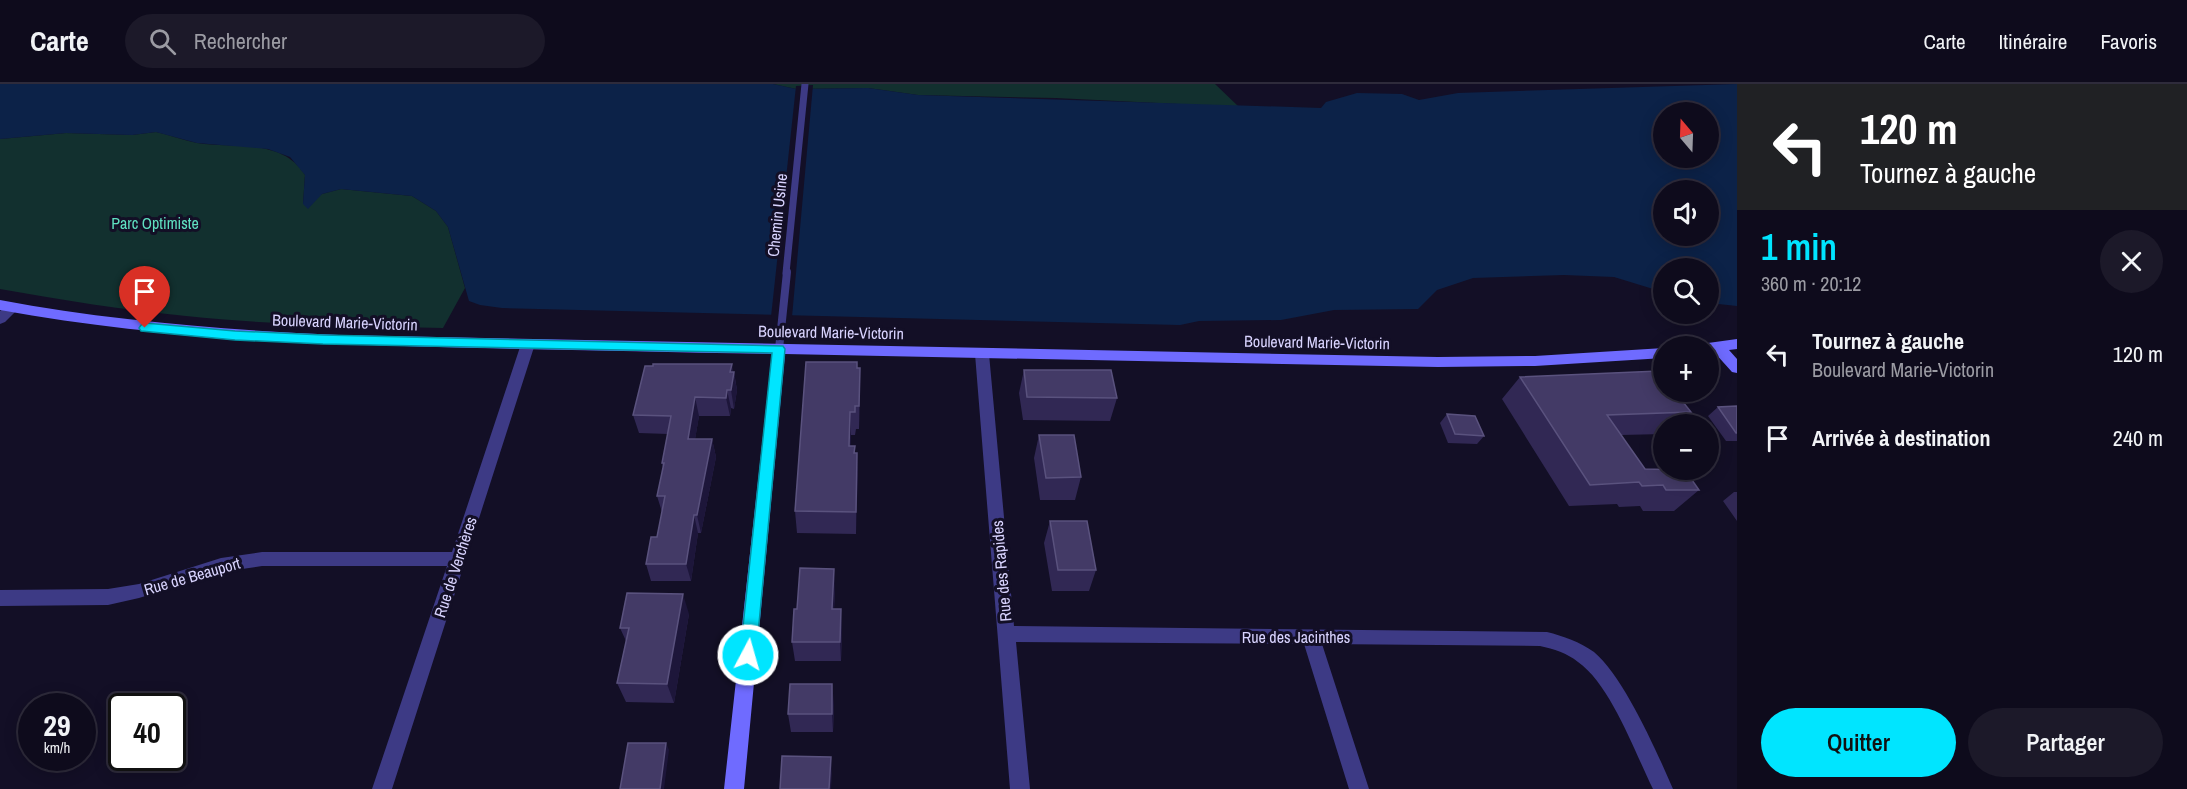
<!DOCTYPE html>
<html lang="fr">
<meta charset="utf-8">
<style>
:root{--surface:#0e0b1c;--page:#1c1929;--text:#f1f3f6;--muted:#9b9ba3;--line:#2e2b3b;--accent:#00e5ff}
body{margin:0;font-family:"Archivo Narrow",sans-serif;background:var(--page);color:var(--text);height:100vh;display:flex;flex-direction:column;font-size:22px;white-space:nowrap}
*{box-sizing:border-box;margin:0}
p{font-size:20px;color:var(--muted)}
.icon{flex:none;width:33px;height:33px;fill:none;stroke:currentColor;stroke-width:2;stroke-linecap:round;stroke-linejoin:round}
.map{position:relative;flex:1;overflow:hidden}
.sheet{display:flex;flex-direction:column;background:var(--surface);width:450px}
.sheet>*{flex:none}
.guide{background:#202124;color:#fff;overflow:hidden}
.needle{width:39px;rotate:341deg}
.controls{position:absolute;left:1653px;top:18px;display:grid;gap:12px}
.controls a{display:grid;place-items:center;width:66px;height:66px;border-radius:50%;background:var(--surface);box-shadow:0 3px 15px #0003,0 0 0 2px var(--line);font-size:30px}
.speed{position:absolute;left:18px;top:609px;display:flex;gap:12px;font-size:30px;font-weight:700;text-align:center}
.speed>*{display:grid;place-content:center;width:78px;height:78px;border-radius:50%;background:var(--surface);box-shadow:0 3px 15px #0003,0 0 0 2px var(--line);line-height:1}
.speed small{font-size:15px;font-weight:400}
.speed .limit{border:3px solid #111;border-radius:9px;background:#fff;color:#111}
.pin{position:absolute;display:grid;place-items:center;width:51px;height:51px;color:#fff;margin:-62px -26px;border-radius:50% 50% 50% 0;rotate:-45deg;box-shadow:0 0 6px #0007}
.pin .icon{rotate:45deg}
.me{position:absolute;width:66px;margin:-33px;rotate:6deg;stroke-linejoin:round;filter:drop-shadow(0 0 4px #0008)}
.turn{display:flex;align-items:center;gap:21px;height:126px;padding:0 24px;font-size:27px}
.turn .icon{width:78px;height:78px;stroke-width:2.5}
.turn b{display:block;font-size:42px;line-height:51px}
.round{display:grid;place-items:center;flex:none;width:63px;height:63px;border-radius:32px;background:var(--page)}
.summary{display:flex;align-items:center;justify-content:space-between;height:102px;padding:0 24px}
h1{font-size:36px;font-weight:600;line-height:45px;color:var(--accent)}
.cta{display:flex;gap:12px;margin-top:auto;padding:12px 24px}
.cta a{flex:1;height:69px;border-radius:36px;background:var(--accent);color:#111;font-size:24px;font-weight:600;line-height:69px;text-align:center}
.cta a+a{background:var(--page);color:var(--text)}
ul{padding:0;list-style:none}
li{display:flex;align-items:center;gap:18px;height:84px;padding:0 24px}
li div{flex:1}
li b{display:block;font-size:22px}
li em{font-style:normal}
header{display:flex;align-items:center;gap:36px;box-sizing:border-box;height:84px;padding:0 30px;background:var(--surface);border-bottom:2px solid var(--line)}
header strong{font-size:28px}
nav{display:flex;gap:33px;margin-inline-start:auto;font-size:21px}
.search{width:420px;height:54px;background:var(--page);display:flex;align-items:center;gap:15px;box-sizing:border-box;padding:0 21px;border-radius:33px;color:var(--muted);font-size:22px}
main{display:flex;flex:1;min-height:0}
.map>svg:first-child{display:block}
.green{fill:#12302f}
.water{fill:#0c2248;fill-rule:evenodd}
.pier{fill:#130f26}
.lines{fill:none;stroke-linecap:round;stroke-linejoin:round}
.lane-far1{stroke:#3d3a85;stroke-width:7}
.lane{stroke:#3d3a85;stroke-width:8}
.street{fill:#3d3a85;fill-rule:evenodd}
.secondary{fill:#6f6bff;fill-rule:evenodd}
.wall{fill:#312854}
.shaded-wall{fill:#1d163a}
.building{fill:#433a66;stroke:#5a527e;stroke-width:1.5}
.route{fill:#00e5ff;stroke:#0095a6;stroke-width:1.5}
.labels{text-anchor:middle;stroke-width:6;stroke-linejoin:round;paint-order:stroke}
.street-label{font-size:16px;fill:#d9d4ff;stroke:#130f26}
.park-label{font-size:16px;fill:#5fe0c0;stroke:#130f26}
</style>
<header>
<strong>Carte</strong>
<div class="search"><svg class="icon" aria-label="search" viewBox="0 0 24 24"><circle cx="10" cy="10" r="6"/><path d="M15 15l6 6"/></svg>Rechercher</div>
<nav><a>Carte</a><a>Itinéraire</a><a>Favoris</a></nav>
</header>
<main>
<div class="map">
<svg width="1737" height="705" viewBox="0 0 1737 705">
<rect width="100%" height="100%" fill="#130f26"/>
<path class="green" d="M773,0H1215L1239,23L1056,14L918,11L868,4L796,5Z
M156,48C169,51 183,56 197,59C235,65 282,54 305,91L303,120L322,110L341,105L412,112L436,127L448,143L465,204L443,244C357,242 271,241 186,232C124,226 62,216 0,205V55L66,49L132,51Z"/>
<path class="water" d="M0,0H773L796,5L868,4L918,11L1321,24L1326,18L1357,9L1402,10L1419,16L1458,9L1737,0V222L1709,219L1708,184H1664L1663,208L1614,193L1564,191L1473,194L1437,206L1418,225L1334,226L1281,236L1199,237L1180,241L502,224L480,221L469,217L448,143L436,127L412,112L341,105L322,110L308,125L303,120L305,91L290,73L268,65L197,59L156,48L132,51L66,49L0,55ZM1664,28H1708V74H1664ZM1664,106H1708V152H1664Z"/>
<path class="pier" d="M813,1L792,233H771L796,2Z"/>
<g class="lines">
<path class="lane-far1" d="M786,189L805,0"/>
<path class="lane" d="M779,265L787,188"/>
<path class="street" d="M12,219L19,224L5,238L0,240V227Z
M528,255L535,260L392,705H372L447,482H262L221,488L139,514L108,521L0,522V506L108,505L139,500L221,474L262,468H452L521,260Z
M982,265L989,270L1014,542L1547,548C1563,552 1580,558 1594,568C1624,593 1657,668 1673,705H1653C1635,669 1611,601 1578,578C1567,569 1554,565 1540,562L1322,560L1369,705H1349L1304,560L1016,558L1030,705H1010L975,270Z"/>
<path class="secondary" d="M0,216C112,237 225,246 339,251L1438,273L1535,272L1664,264V274L1535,282L1438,283L785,270L744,705H724L772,270C673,268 574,266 476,264C316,260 158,255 0,226Z
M1737,255V265L1729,266L1737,275V289L1732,288L1714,268L1708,269V262H1702L1708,259Z"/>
</g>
<path class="wall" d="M857,284L860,307L859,345H856L855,351H851L850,362L855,369H857L856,450L797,449L795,427Z
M1024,286L1117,314L1110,337L1023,336L1019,309Z
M734,288L737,306L734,325L731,324L730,332H699L695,355H712L716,373L701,449H698L691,497H651L646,480L657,453L662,428L657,412L663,384L662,379L668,350L639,349L633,331Z
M1520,293L1691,328L1678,340H1664V350L1621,351L1645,385L1699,406L1674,427H1643L1640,422L1619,423L1617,420L1569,422L1502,315Z
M1737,322V357H1726L1708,332L1718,323Z
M1447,330L1484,352L1477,360L1448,359L1440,339Z
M1039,351L1081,393L1075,416H1040L1034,374Z
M1734,408H1737V437L1723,417Z
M1050,437L1096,486L1089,507H1052L1044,459Z
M835,506L834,525L842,545L841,577H795L792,558Z
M689,530L674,619L626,618L617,599L626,557L620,544Z
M834,619L833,648H791L788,630Z"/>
<path class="shaded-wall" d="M732,280L737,306L734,325L731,306L730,288Z
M860,284V307L859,345V322Z
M727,306L731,324L730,332L726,314Z
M695,313L699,332L692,373L688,355Z
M850,328L851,351L850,385L849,362Z
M712,355L716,373L701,449L697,431Z
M857,369L858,392L856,450V428Z
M694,431L698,449L691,497L686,480Z
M834,485L835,506L833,545L832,525Z
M683,510L689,530L674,619L667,600Z
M841,525L842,545L841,577L840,558Z
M832,600L834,619L833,648L832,630Z
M666,659L669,666L664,705H660Z
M831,673L832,690L831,705H829Z"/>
<path class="building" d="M806,278H857V284H860L859,322H855V328H850L849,362H855L854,369H857L856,428L795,427Z
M653,280H732L730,288H734L731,306H727L726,314L695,313L688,355H712L697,431H694L686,480H646L651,453H657L665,412H657L664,379H662L671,332L633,331L645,282H653Z
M1024,286H1111L1117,314L1027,313Z
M1659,287L1664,293V308H1675L1691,328L1607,331L1645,385L1685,386L1699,406H1666L1663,401L1642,402L1639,398L1590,401L1520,293Z
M1737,322V349H1736L1718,323Z
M1447,330L1475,332L1484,352L1455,350Z
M1039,351H1074L1081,393L1046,394Z
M1050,437H1087L1096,486H1058Z
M800,484L834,485L832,525H841L840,558H792L794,525H797Z
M627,509L683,510L667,600L617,599L629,544H620Z
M790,600H832V630H788Z
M628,659H666L660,705H620Z
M782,672L831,673L829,705H780Z"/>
<path class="route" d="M145,239L235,247L323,251L783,262L785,265L756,571L754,576L748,578L742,576L740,571L772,269L323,260L235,256L141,247L139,244L141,241Z"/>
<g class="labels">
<g class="street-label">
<text transform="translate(777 131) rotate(-84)" y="6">Chemin Usine</text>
<text transform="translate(345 238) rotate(2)" y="6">Boulevard Marie-Victorin</text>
<text transform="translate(831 248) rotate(1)" y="6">Boulevard Marie-Victorin</text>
<text transform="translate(1317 258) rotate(1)" y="6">Boulevard Marie-Victorin</text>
<text transform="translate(455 483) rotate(-72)" y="6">Rue de Verchères</text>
<text transform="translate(1001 487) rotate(-95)" y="6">Rue des Rapides</text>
<text transform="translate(192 492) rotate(-16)" y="6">Rue de Beauport</text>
<text x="1296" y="559">Rue des Jacinthes</text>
</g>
<g class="park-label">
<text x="155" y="145">Parc Optimiste</text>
</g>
</g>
</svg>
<div class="controls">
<a><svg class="needle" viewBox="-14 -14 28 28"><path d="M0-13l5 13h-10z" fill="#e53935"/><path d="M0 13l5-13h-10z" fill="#9b9ba3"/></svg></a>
<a><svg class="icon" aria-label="sound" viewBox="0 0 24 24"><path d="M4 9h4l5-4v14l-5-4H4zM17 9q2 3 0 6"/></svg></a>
<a><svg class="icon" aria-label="search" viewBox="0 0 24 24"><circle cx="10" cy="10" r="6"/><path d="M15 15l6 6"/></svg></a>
<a>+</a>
<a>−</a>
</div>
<div class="speed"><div>29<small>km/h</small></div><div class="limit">40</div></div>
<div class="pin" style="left:145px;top:244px;background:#d93025"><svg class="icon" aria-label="arrive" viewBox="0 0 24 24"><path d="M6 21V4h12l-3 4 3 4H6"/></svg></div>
<svg class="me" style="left:748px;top:571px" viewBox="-20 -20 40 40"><circle r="17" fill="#00e5ff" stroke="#fff" stroke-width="3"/><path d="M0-11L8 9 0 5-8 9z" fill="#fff"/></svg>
</div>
<section class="sheet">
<div class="guide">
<div class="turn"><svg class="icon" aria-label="left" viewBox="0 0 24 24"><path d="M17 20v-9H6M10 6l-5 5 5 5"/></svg><div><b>120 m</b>Tournez à gauche</div></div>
</div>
<div class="summary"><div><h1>1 min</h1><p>360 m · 20:12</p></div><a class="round"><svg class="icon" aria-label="close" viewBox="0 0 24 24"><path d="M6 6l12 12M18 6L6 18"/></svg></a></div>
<ul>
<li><svg class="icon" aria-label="left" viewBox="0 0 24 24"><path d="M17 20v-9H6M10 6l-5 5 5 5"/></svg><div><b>Tournez à gauche</b><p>Boulevard Marie-Victorin</p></div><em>120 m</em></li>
<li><svg class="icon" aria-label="arrive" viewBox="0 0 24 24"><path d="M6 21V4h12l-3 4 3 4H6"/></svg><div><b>Arrivée à destination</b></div><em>240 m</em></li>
</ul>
<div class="cta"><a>Quitter</a><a>Partager</a></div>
</section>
</main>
